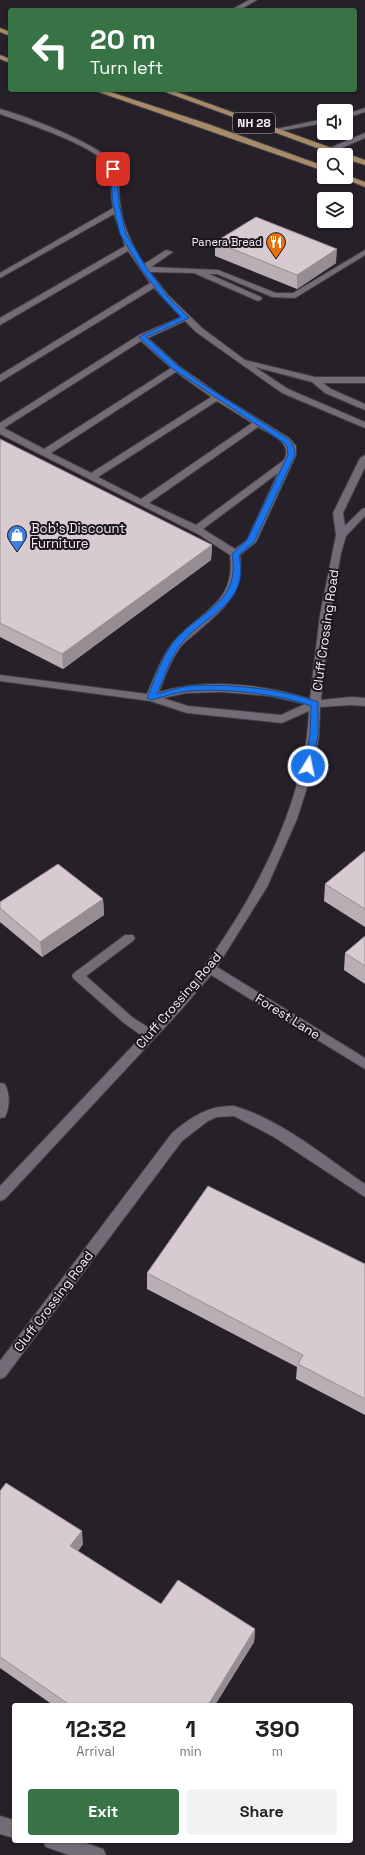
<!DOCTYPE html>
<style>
:root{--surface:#fff;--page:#f2f2f2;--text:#222;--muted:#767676;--accent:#387346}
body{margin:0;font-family:"Space Grotesk",sans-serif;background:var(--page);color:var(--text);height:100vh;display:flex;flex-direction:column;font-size:15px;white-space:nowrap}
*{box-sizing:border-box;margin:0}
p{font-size:13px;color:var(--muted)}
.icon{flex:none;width:22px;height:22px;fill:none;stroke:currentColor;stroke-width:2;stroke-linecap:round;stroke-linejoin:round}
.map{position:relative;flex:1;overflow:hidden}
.side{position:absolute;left:12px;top:1703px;width:341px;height:140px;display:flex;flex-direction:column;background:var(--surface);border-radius:4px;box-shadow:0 1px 3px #0004}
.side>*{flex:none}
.banner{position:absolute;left:8px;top:8px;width:349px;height:84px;border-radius:4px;box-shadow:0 1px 3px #0004;background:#387346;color:#fff;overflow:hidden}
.tools{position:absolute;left:317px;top:104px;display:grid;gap:8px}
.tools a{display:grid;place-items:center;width:36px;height:36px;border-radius:4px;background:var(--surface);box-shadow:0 1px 3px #0004;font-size:20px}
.pin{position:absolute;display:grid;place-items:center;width:34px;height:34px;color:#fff;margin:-17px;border-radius:8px;box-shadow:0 2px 6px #0006}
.me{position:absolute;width:44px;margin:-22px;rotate:10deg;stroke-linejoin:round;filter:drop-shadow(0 0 3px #0008)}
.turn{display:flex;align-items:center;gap:14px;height:84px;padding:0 16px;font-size:18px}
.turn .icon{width:52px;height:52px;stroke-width:2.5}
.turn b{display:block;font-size:28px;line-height:34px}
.eta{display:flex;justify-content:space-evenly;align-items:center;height:68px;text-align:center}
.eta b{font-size:24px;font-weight:700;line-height:28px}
.cta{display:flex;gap:8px;margin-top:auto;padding:8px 16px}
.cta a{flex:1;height:46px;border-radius:4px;background:var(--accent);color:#fff;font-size:16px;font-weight:700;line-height:46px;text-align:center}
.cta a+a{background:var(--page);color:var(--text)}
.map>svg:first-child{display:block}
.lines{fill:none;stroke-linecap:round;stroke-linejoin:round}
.minor-casing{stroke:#423c43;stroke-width:2}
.major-casing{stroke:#423c43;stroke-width:2}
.minor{fill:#736b75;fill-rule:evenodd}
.major{fill:#a58b67;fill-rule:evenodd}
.wall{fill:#b9aeb4}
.shaded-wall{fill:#968d92}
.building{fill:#d7cad1;stroke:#968d92}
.route{fill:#1a73e8;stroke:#114b97}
.labels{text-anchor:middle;stroke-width:4;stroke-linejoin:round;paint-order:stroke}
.far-poi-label{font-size:11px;fill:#f5f0f6;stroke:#1d161e;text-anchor:end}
.shield{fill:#1d161e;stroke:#b4afb5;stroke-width:1}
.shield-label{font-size:12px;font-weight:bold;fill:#f5f0f6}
.poi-label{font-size:13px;fill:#f5f0f6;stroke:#1d161e;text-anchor:start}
.street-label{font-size:13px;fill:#f5f0f6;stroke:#1d161e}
</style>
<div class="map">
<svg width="365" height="1855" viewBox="0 0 365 1855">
<rect width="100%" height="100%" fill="#262028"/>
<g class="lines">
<g class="minor-casing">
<path id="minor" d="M249,0H257L239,10H231Z
M365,108V112L346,118V114Z
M0,109C23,115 110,147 117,169C120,179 118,192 120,202C122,225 132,245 144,264L166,250L173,252L151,267L218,270L276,293H293L365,250V255L295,298L272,297L217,274H209L261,297L262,299L258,301L194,273L150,272L169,296L202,328L245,360L315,377H365V383H323L331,389L365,404V410L325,393L312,382L255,367L288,389L365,422V428L282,393L196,332L185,321L148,338L179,366L220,395L289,438L296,446V455L256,542L240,555C245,594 222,610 196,633C191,637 186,641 182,645C171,659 165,676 159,692C207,678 263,684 310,699L320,615L336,535L333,513L360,458L365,455V467L343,513L345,526L362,509L365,508V516L346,536L341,553L330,615L321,700L351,697L365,698V706L351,705L320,707L319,735L314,766L297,819L267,887L217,967L365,1058V1069L211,975L180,1011L5,1199L0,1201V1186L142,1036L124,1023L74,979L72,976L74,973L125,935H133L135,938L133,941L86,976L132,1017L149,1028C169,1008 190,987 206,964C257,893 306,799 309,711L282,723L187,713L150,701L0,681V675L147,694C155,676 162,655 175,640C202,610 236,603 230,555L198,534L0,434V423L139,335L181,317L154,288L0,382V375L150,283L128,251L0,325V318L125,246L114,214L0,278V273L113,208C110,196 113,180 109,168C101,147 22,122 0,114ZM141,341L171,368L44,449L4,428ZM176,372L211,397L91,473L51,453ZM217,401L252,423L141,499L98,477ZM258,427C271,435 293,442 284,460L196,525L149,503ZM278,473L247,540L235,549L203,529ZM222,692L270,696L305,704L281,715L188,706L163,698L186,693Z
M324,119V123L275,132L271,130Z
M365,133V138L332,152L325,150Z
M0,1083L5,1084C10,1095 10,1106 5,1117L0,1118Z
M234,1106C282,1120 324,1156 365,1184V1197L274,1137L234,1116L217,1117L208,1121L182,1141L5,1377L0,1379V1361L172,1133C191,1117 209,1105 234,1106Z
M0,1816L14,1820V1838L0,1834Z
M43,1841H80L103,1849L106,1855H69L46,1847Z"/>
</g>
<g class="major-casing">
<path id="major" d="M0,28L10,32V36L0,32Z
M0,55L10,59V63L0,59Z
M93,90H104L208,124L324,166V171Z
M160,90H171L365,160V165L346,159V155H336Z
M346,175L365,182V187L340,177H346Z"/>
</g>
<use href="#minor" class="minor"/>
<use href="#major" class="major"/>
</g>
<path class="wall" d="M215,242L336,263L297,289L215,256Z
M0,439L212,545L211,560L63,669L0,637Z
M365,851V927L324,901L325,884Z
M103,899L104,915L42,957L0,922V902Z
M365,936V984L344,970L345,953Z
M365,1264V1415L296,1379L297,1367L147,1289V1273Z
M0,1491L83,1544L78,1551L161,1604L255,1629L254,1642L215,1705H53L0,1668Z"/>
<path class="shaded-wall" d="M337,249L336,263L297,289V275Z
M212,545L211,560L63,669L62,654Z
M103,899L104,915L42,957L40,942Z
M82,1531L83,1544L72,1559L70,1546Z
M255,1629L254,1642L215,1705H208Z"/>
<path class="building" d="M256,217L337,249L297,275L215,242Z
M0,439L212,545L62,654L0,623Z
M365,851V909L325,884Z
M58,864L103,899L40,942L0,908V902Z
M365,936V966L345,953Z
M208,1186L365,1264V1399L298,1364L303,1355L147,1273Z
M6,1483L82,1531L70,1546L161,1604L178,1580L255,1629L208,1705H70L0,1657V1491Z"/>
<path class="route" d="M113,167L116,169L119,204L126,234L146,267L168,297L189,318L146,337L178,366L198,381L288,439C293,444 295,448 295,455L254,542L239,555C250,605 206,613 181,644C170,658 164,677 157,694C167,691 179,687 190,686C228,683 282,689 318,702V735L311,768L308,769L304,766L310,735L311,706C279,694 225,688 190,691C177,692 163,697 151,700L147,698C155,679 162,656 175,640C201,611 241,602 232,554L247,540L288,455L287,446L283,442L173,369L139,337L181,317L164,299L141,269L120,234L113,204L110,169Z"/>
<defs>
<g id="restaurant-pin" transform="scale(1)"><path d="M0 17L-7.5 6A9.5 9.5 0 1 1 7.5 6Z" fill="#e8710a" stroke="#1d161e"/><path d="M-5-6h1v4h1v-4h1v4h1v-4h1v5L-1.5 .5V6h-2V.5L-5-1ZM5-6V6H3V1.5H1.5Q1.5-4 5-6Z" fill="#fff"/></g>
<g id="shop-pin" transform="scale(1)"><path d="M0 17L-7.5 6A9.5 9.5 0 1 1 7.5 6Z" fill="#3f7fe0" stroke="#1d161e"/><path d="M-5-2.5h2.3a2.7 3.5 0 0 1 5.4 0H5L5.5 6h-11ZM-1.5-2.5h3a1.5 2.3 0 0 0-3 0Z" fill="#fff"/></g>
</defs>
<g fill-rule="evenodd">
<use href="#restaurant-pin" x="276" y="242"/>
<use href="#shop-pin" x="17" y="535"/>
</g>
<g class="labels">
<g class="far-poi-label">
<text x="262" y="246">Panera Bread</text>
</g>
<rect class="shield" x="233" y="113" width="42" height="20" rx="3"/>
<g class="shield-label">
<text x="254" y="127">NH 28</text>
</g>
<g class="poi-label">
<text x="31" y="533">Bob's Discount<tspan x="31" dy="15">Furniture</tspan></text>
</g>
<g class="street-label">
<text transform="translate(325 630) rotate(-82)" y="5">Cluff Crossing Road</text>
<text transform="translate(178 1000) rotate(-49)" y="5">Cluff Crossing Road</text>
<text transform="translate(288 1016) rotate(32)" y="5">Forest Lane</text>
<text transform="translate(53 1301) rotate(-53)" y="5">Cluff Crossing Road</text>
</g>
</g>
</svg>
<div class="tools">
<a><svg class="icon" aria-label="sound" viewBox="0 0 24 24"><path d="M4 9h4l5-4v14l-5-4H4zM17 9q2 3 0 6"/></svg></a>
<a><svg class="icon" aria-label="search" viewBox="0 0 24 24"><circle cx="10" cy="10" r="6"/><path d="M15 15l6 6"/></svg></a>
<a><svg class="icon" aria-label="layers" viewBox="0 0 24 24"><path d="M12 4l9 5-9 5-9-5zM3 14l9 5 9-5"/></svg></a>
</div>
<div class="pin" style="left:113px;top:169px;background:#d93025"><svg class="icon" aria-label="arrive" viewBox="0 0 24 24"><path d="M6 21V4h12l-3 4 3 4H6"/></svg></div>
<svg class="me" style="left:308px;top:766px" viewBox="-20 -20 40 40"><circle r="17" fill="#1a73e8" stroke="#fff" stroke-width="3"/><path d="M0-11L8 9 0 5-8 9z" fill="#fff"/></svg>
<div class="banner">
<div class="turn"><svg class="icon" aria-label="left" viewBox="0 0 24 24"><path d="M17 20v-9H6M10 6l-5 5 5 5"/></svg><div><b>20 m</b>Turn left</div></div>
</div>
<section class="side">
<div class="eta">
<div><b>12:32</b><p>Arrival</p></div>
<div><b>1</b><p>min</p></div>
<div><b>390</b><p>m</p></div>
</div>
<div class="cta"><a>Exit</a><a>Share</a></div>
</section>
</div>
